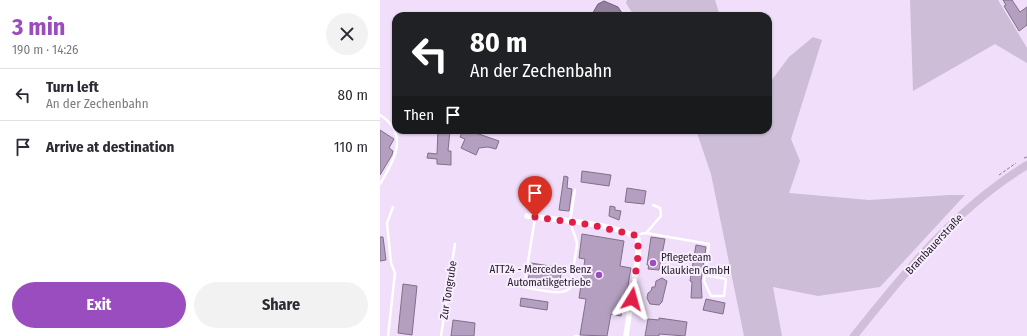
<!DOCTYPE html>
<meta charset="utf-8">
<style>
:root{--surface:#fff;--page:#f2f2f3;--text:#2b2b33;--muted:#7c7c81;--line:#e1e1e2;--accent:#9a4dbe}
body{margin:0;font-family:"Fira Sans Condensed",sans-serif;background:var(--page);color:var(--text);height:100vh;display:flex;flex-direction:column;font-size:15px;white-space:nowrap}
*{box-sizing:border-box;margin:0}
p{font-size:13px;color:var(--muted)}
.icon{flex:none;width:22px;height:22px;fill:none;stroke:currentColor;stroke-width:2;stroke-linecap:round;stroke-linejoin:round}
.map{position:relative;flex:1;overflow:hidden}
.panel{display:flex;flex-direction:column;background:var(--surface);width:380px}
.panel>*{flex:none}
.hud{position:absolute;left:12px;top:12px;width:380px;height:122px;border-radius:12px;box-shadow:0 1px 3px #0004;background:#202124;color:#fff;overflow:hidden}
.pin{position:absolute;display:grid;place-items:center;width:34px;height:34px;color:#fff;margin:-41px -17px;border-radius:50% 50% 50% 0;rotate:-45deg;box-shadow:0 0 4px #0007}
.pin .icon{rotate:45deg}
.me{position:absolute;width:44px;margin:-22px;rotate:8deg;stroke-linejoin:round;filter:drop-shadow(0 0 3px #0008)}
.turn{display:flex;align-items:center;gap:14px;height:84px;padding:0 12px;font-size:18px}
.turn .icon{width:52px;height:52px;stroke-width:2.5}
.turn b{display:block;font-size:28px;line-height:34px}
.then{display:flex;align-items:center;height:38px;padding:0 12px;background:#0003;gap:8px;font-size:15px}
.round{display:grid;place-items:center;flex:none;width:42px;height:42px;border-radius:21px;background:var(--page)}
.head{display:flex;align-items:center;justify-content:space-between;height:68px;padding:0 12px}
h1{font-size:24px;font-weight:700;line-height:30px;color:var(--accent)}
.primary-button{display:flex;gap:8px;margin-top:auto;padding:8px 12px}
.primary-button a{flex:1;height:46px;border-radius:24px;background:var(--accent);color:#fff;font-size:16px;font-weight:700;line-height:46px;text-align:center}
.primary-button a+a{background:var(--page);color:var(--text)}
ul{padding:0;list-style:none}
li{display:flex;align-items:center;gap:12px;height:52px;padding:0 12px;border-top:1px solid var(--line)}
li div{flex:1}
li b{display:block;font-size:15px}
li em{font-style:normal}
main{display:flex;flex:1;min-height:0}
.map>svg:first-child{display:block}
.green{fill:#cebdd7}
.water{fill:#937f9e;stroke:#706179}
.building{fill:#b49fc0;stroke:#807089}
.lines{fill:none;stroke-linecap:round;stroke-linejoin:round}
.path{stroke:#867a8d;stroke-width:1;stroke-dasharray:3 2;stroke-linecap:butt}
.service{stroke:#fff;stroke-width:2.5}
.minor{stroke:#fff;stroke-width:5.5}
.secondary{stroke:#d1beda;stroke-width:8}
.route{stroke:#e11d48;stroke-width:7;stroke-dasharray:0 12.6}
.poi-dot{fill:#9a4dbe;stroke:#f9eeff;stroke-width:1.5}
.labels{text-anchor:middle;stroke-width:4;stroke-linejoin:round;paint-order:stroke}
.street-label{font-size:11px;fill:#201a24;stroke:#f9eeff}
.poi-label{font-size:11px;fill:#201a24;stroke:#f9eeff;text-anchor:start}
</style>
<main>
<section class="panel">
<div class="head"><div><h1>3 min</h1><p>190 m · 14:26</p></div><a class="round"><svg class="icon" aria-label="close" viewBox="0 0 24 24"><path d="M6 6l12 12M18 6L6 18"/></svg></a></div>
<ul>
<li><svg class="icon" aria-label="left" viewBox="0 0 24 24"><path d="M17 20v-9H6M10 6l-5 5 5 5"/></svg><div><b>Turn left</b><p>An der Zechenbahn</p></div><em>80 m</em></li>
<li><svg class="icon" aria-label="arrive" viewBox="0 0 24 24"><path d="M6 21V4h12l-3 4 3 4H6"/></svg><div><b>Arrive at destination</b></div><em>110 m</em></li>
</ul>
<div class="primary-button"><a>Exit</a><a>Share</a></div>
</section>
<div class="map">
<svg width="647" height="336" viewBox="0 0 647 336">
<rect width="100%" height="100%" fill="#f0defa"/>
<path class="green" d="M247,0H335L340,16H254L246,3Z
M530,0H618L647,48V63L615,44L533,91Z
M433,37L442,40L411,139L420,161L409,193L489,200L570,195H585L500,287L438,296L393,287L402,336H364L331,174L316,130H388V85L409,57Z"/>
<path class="water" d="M224,1L238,7L244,16H211L218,4Z"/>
<path class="building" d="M623,0H632L640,12L647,7V25L639,31L624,6L626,5Z
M0,130L14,139L9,148L13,151L12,155L0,175Z
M58,130H70L68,151H71V165L57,164V159L47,158L48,153L57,154Z
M83,130H94L93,132L119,141L116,149L108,147L99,148L96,155L81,148L85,139L80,137Z
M202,171L231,175L229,186L201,182Z
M184,176L188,177L187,188L192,189L189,211L179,210Z
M247,188L266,191L264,204L245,202Z
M230,206L235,207V210L241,211L239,220L229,216Z
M202,234L244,241L240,266L251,268L244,308H242L241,316L231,314L227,336L200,335L206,299L199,298L205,259L199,258Z
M0,237H3L6,260L0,261Z
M271,237L285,239L279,270L268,269L269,265H267Z
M316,245L326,247L321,281L322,298H311L312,282L310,281Z
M151,263L182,268L179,286L148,281Z
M282,278L287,281L282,302L279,305L270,304L267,298L268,293L271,291L272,287H275L276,281Z
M23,284L37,286L32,335L18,333Z
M141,298L168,302L167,310L140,306Z
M326,299L345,303L343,314L323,310Z
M279,318L307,322L305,336L279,334V336H265L268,319L279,320Z
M73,320L95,323L94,336H71Z"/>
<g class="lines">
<path class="path" d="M644,158L647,157
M619,175L636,163"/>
<path class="service" d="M0,115C30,134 14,161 0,184
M155,218L144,287C155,289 183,297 190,288L197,245C197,237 191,230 191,222
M190,221L195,190
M267,232L281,216L280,208L273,205
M254,235L266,233L329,244L324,281L331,296H344L346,279L325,275
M8,336L15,273L11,263L7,223L13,207
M61,336L75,244
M195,336H198"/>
<path class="minor" d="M147,216C172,219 241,224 258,239V256L246,336"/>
<path class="secondary" d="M474,336C525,272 576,208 647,165"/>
</g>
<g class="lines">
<path class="route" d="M155,217L212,225L254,235L258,239V256L252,299"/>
</g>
<g class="poi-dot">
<circle cx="273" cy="263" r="4"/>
<circle cx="219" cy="275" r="4"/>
</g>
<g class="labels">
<g class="street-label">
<text transform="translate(554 244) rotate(-47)" y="4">Brambauerstraße</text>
<text transform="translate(68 290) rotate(-81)" y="4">Zur Tongrube</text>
</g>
<g class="poi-label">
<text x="281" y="261">Pflegeteam<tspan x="281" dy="13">Klaukien GmbH</tspan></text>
<text x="211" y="273" text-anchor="end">ATT24 - Mercedes Benz<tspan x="211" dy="13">Automatikgetriebe</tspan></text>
</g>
</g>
</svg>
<div class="pin" style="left:155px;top:217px;background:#d93025"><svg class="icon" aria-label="arrive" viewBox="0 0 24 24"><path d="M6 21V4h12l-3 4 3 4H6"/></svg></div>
<svg class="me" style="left:252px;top:299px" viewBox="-20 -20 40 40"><path d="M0-17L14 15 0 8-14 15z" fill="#e11d48" stroke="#fff" stroke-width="4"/></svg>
<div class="hud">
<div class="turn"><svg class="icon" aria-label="left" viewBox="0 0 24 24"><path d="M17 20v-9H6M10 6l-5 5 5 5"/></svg><div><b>80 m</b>An der Zechenbahn</div></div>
<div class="then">Then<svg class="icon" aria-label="arrive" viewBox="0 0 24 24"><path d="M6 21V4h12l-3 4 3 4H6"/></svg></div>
</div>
</div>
</main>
